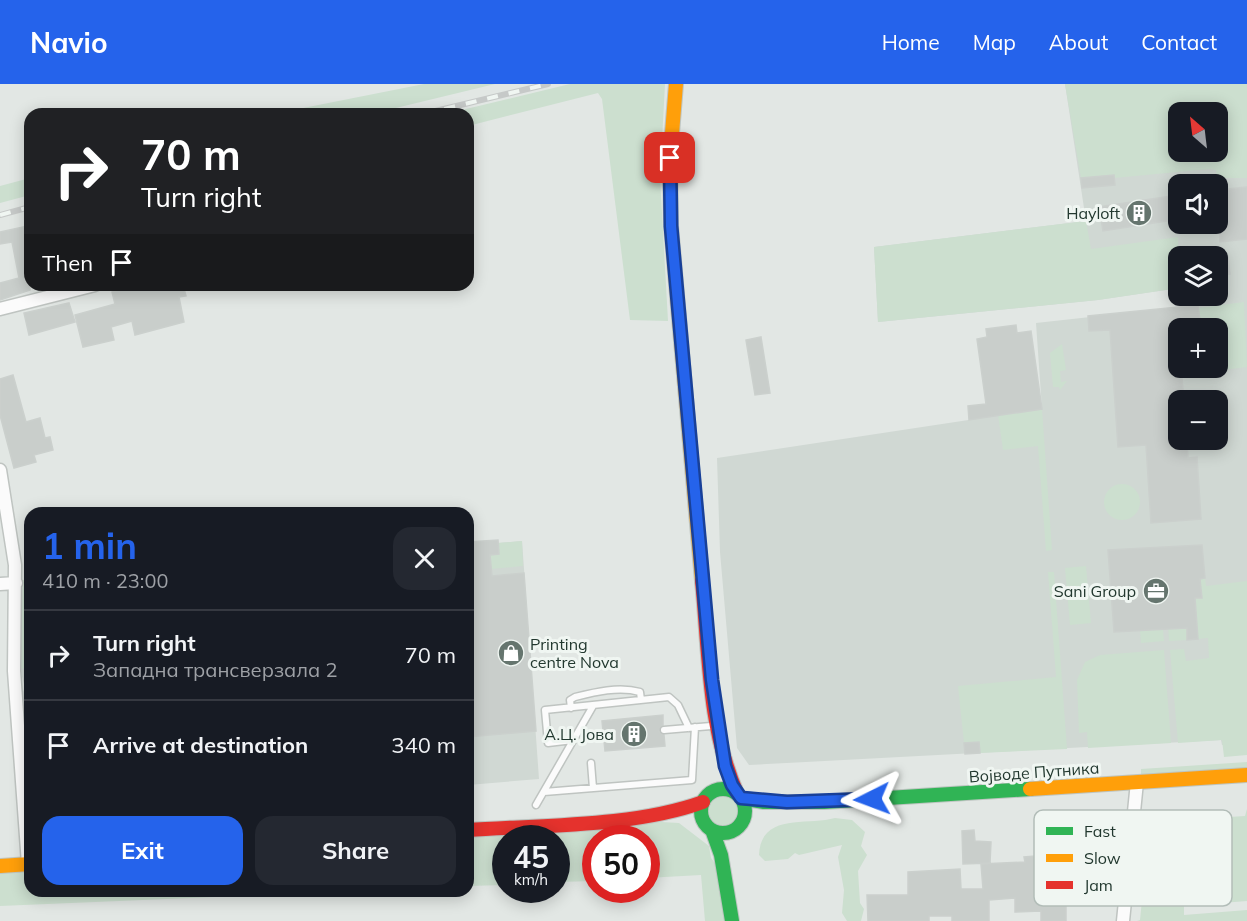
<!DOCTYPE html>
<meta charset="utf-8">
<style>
:root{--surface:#171b24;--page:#242831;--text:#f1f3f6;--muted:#9ea1a6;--line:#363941;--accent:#2563eb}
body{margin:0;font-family:Mulish,sans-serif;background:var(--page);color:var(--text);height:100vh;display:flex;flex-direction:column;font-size:22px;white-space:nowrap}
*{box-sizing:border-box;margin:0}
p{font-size:20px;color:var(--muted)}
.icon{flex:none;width:33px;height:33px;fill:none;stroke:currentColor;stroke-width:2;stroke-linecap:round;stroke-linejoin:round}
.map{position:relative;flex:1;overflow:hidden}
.side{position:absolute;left:24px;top:423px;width:450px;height:390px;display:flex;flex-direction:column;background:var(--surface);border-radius:18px;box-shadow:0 3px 15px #0003}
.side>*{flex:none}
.guide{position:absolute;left:24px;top:24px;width:450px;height:183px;border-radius:18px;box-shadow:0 3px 15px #0003;background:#202124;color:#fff;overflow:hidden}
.needle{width:39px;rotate:332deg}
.tools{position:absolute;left:1168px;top:18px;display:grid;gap:12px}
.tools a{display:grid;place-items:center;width:60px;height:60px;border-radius:12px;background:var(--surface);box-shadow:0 3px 15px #0003;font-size:30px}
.speed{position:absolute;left:492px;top:741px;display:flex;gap:12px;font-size:30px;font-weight:700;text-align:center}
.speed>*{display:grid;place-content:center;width:78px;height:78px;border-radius:50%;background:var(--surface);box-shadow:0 3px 15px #0003;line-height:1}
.speed small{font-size:15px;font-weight:400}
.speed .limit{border:9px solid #d22;background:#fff;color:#111}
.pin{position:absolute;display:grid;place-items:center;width:51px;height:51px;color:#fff;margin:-26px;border-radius:12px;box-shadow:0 3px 9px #0006}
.me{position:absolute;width:66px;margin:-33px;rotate:267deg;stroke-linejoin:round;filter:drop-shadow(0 0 4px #0008)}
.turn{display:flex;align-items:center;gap:21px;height:126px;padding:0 18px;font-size:27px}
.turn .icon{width:78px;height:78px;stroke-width:2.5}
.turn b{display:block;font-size:42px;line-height:51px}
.then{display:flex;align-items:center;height:57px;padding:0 18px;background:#0003;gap:12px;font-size:22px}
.round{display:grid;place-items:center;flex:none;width:63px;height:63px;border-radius:18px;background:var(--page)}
.overview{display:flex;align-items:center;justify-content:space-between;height:102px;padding:0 18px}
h1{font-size:36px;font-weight:700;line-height:45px;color:var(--accent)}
.cta{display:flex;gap:12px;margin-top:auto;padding:12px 18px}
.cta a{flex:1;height:69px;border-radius:18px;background:var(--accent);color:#fff;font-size:24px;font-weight:700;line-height:69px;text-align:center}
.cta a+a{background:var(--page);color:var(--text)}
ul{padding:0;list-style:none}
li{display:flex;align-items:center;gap:18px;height:90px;padding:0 18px;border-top:2px solid var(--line)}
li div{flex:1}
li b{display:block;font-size:22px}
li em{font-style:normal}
header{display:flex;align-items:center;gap:36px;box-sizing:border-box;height:84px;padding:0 30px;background:var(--accent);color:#fff}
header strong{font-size:28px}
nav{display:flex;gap:33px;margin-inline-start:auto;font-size:21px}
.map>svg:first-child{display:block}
.built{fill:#d0d8d3;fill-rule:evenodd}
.green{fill:#ccdfcf;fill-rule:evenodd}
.building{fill:#c9cecb;stroke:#cbd0cd;stroke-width:1.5}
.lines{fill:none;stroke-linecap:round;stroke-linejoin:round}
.lane-casing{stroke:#bfc4c1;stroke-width:9}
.street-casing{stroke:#bfc4c1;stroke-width:15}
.fast-casing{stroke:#bec5c1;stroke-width:16}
.slow-casing{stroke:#bec5c1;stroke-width:16}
.jam-casing{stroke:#bec5c1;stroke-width:16}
.lane{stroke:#fbfbfb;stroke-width:6}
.street{stroke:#fbfbfb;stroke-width:12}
.fast{stroke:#30b455;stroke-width:14}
.slow{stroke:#ff9f0a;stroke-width:14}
.jam{stroke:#e5322d;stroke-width:14}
.rail-casing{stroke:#c6c9c8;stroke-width:6}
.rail{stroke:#f0f6f2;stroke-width:4;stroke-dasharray:11;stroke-linecap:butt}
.route-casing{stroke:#184099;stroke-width:15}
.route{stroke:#2563eb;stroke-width:10}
.labels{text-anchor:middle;stroke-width:6;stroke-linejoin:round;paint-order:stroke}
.poi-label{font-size:16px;fill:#22382f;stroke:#f0f6f2;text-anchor:end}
.street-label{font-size:16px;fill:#22382f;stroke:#f0f6f2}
.key{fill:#f0f6f2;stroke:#b2bdb8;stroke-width:1.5}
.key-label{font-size:16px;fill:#22382f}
</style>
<header>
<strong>Navio</strong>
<nav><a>Home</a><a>Map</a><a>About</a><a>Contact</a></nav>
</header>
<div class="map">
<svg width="1247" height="837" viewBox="0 0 1247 837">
<rect width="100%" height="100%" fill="#e2e7e4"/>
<path class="built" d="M1065,0H1247V659L1222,661L1221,656L749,681L737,664L720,468L717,374L1042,325L1036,239L1181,223L1180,212H1218V172H1179V204L1098,216L878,238L874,163L1086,137ZM1179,28H1218V68H1179ZM1179,100H1218V140H1179ZM1179,244H1218V284H1179ZM1179,316H1218V356H1179Z
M498,456V459L522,457L539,695L468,701V458Z
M23,496H30V676L26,668L22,609L25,604L20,585Z"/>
<path class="green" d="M424,0H495L371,30H273Z
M570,0H665L660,94L668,237L630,236L602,15L598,9L468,42V30H445Z
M1065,0H1247V94H1217L1216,86L1209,85L1114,94L1113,91L1081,94ZM1179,28H1218V68H1179Z
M30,94V111L0,119V102Z
M1086,137L1091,165L1178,153L1179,204L1098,216L878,238L874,163Z
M1244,218L1247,283L1189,290L1188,284H1218V244H1196L1201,243L1198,224Z
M1062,260L1066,286L1060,287L1061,298L1067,297L1060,306L1059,303H1053L1050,269Z
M1042,325L1052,466L1046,467L1038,362L1003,366L998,331Z
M1104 418a18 18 0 1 1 36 0a18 18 0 1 1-36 0Z
M522,457L523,482L491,485L490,471L498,459Z
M1086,482L1091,539L1070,541L1065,484Z
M1048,488H1054L1067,665L980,669L979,658L964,659L958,602L1056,593Z
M1205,494L1206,502L1247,497V671L1224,673L1222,656L1178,659L1170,566L1184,565L1186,577L1209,574L1208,554L1198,555L1195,514H1202L1200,495Z
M23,496H30V583L20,585Z
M1173,523L1175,545L1187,544V556L1169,557L1167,524Z
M1161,524L1164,557L1141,559L1140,546Z
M1164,566L1171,659L1088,664L1087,648L1079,649L1077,596L1085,578L1100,571Z
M1247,678V685L1141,693V685Z
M709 727a14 14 0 1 1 28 0a14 14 0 1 1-28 0Z
M1247,725V817L1184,822V831L1247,826V837H1137L1140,836L1142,816L1135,815L1144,730H1147L1150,738L1245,732Z
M835,734L852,736L865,748L861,762L867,771L858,787L860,819L864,825L861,837H847L842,829L844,806L838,773L842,761L799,771L795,769L788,775L765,777L759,771C761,728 807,742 835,734Z
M661,738L679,739L709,762L711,774L718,783L725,837H705L701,791L647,794L646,754H596L595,797L557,798L556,754H506L505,801L468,802V752Z
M30,782V807H355L0,822V784Z"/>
<path class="building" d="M1114,91L1115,101L1082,104L1081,94Z
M1247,103V155L1220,158L1218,106Z
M1177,111L1179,135L1103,147L1099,123Z
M28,142L30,206L0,216V199L19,194L12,158L0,160V148Z
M1228,172L1230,190L1218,191V173Z
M140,201H183L186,212L179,213L184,238L135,251L132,237L111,243L114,256L83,263L75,231L115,220L112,208Z
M69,219L75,238L29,251L24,229Z
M1198,221L1201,244H1179V284H1181L1184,316H1179V356H1187L1188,374L1197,373L1201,435L1151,439L1146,361L1118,363L1110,246L1089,247L1088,232Z
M1016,241L1017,249L1031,247L1042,325L969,336L968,322L986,320L977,255L987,253L986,245Z
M761,253L770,309L755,311L746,256Z
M13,291L26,338L40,334L45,354L50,353L53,366L34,371L36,378L14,384L0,331V295Z
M498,456L499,470L490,471L492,492L524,489L536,647L468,653V458Z
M1202,461L1205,494L1200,495L1202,514H1195L1198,555L1187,556V544L1114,548L1108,466Z
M663,631V641L659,647L664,651L665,662L605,667L602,637Z
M979,658L980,669L965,670L964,659Z
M974,746L975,757L991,758L990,779L963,780L962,747Z
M1085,747H1102V766H1096L1098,814L1077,813V818L1066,817V837H1041V827L1015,828V814L989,816V837H952V832H929V837H868L867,811H908V788L960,785L961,805H983L981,780L1025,778L1024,773L1035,772V780L1054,778L1055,794L1077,795V774L1086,775Z"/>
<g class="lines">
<g class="lane-casing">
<path id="lane" d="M571,624L570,616L575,613C595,608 619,602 640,608L641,616
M664,646L711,642
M573,656L548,659L545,626L669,613L678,621L689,644
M591,679L593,704
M544,708L692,696L695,643
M536,721L593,622"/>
</g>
<g class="street-casing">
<path id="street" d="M0,225L95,201
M0,386L15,481L14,587L28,780
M0,500L16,499
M1123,837L1137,698"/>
</g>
<g class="fast-casing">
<path id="fast" d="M701 727a22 22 0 1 1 44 0a22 22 0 1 1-44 0Z
M741,714L764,718H824L1030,705
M712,746L721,771L732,837"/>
</g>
<g class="slow-casing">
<path id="slow" d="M676,0L670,74L671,142L702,497
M1030,705L1247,691
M0,782L30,780"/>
</g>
<g class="jam-casing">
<path id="jam" d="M702,497C709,567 708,644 737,709
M468,746C542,741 634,743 703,718"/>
</g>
<use href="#lane" class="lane"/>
<use href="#street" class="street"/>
<use href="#fast" class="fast"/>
<use href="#slow" class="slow"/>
<use href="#jam" class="jam"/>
<g class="rail-casing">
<path id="rail" d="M423,30L548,0
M0,131L30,123"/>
</g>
<use href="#rail" class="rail"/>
</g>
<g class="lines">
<g class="route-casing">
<path id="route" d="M670,74L671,142L712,596L725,682L732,701L741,714L787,718L872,715"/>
</g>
<use href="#route" class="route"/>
</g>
<defs>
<g id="building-disc" transform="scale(1.35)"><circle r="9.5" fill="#65756e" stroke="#f0f6f2"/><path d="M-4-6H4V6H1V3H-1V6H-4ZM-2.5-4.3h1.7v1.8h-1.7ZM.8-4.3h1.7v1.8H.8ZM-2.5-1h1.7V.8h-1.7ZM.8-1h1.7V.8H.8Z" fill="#fff"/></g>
<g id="office-disc" transform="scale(1.35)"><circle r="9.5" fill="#65756e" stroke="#f0f6f2"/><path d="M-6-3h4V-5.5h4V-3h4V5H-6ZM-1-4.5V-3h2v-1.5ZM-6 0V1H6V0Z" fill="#fff"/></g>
<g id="shop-disc" transform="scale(1.35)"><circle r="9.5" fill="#65756e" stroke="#f0f6f2"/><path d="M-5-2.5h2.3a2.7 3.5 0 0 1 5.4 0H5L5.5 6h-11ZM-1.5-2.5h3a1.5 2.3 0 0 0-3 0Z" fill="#fff"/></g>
</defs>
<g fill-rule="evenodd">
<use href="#building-disc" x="1139" y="129"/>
<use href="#office-disc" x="1156" y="507"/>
<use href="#shop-disc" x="511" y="569"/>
<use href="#building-disc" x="634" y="650"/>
</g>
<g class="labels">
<g class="poi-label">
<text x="1120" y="135">Hayloft</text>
<text x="1136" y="513">Sani Group</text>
<text x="530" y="566" text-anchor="start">Printing<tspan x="530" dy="18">centre Nova</tspan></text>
<text x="614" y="656">А.Ц. Јова</text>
</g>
<g class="street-label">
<text transform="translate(1034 688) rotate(-4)" y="6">Војводе Путника</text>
</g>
</g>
<rect x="1034" y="726" width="198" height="96" rx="9" class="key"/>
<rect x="1046" y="743" width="27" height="8" fill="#30b455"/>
<rect x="1046" y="770" width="27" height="8" fill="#ff9f0a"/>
<rect x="1046" y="797" width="27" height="8" fill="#e5322d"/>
<g class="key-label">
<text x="1084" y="753">Fast</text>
<text x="1084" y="780">Slow</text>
<text x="1084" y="807">Jam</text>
</g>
</svg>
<div class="tools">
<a><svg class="needle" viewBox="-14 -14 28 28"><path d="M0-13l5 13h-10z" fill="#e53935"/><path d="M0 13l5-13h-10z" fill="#9ea1a6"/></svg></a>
<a><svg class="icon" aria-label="sound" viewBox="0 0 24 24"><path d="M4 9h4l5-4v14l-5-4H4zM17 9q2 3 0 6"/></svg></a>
<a><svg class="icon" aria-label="layers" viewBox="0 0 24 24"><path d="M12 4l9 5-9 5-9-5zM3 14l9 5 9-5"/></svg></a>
<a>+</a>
<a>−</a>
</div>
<div class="speed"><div>45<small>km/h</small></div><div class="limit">50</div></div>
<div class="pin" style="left:670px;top:74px;background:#d93025"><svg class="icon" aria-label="arrive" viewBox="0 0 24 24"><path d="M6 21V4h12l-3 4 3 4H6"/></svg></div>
<svg class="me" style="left:872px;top:715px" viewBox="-20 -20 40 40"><path d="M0-17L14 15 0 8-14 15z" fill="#2563eb" stroke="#fff" stroke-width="4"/></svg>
<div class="guide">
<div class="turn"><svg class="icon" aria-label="right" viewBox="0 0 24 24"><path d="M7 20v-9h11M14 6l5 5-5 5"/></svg><div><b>70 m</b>Turn right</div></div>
<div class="then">Then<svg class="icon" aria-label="arrive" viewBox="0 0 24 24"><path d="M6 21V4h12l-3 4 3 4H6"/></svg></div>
</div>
<section class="side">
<div class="overview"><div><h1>1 min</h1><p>410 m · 23:00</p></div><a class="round"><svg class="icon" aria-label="close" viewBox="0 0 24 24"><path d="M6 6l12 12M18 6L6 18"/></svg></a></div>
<ul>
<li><svg class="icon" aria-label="right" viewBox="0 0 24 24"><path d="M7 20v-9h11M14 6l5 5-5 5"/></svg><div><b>Turn right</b><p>Западна трансверзала 2</p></div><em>70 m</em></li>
<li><svg class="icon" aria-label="arrive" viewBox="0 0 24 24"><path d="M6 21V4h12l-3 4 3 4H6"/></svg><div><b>Arrive at destination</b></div><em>340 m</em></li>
</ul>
<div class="cta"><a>Exit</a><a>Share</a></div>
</section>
</div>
